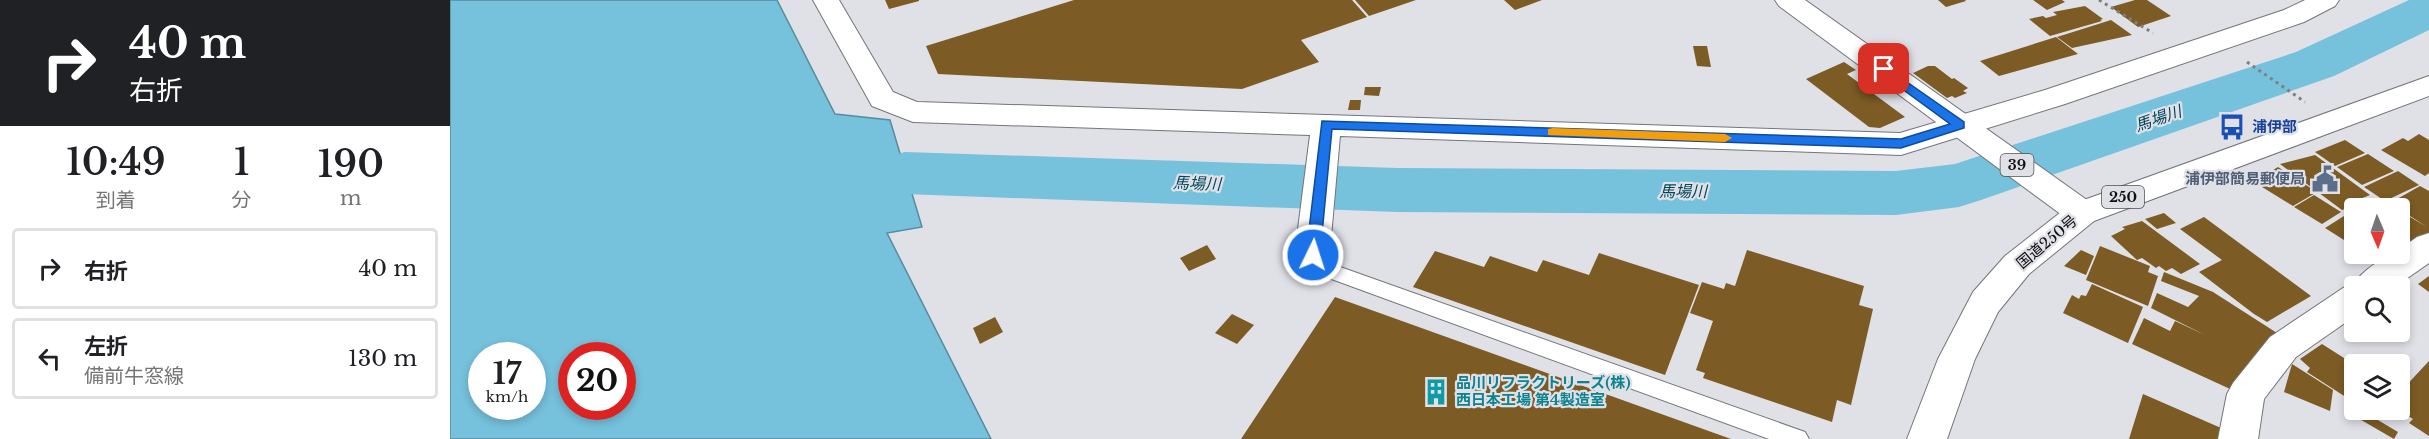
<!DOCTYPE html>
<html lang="ja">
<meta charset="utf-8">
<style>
:root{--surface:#fff;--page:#f6f6f6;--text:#202124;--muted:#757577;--line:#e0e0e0}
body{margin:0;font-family:"Libre Baskerville","Noto Sans JP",serif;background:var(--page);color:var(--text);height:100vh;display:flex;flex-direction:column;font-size:22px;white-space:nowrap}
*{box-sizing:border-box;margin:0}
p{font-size:20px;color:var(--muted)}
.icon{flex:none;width:33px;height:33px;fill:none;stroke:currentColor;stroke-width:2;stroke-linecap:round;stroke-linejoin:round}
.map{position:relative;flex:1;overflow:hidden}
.side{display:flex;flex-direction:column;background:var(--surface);width:450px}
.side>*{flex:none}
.hud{background:#202124;color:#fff;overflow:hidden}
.needle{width:39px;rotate:178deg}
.controls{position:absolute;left:1894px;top:198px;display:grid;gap:12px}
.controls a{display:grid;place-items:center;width:66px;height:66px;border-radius:6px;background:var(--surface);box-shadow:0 3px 9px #0003;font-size:30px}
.speed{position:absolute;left:18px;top:342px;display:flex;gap:12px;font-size:30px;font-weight:700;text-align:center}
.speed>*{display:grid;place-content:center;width:78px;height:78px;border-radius:50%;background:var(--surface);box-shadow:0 3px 9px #0003;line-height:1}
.speed small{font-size:15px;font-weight:400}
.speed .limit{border:9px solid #d22;background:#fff;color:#111}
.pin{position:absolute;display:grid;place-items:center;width:51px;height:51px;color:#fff;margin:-26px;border-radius:12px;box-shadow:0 3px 9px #0006}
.me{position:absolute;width:66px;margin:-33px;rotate:4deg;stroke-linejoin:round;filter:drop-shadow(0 0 4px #0008)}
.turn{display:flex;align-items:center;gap:21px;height:126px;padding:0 30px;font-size:27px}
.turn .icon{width:78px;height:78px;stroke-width:2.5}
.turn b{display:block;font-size:42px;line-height:51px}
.eta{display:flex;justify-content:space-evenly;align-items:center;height:102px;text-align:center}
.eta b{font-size:36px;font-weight:600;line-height:42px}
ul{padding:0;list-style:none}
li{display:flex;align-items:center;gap:18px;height:81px;margin:0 12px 9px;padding:0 18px;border:3px solid var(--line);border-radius:6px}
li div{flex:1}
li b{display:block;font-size:22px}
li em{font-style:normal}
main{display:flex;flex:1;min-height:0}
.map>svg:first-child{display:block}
.water{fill:#76c1dc;stroke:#578c9f;stroke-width:1.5;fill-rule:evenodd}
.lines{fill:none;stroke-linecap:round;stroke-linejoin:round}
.river{fill:#76c1dc;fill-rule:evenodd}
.building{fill:#7c5b24}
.lane-casing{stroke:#74757b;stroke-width:2}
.street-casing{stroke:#74757b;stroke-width:2}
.primary-casing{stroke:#74757b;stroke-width:2}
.highway-casing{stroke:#74757b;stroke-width:2}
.path{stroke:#7f7f84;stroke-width:3;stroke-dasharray:3 4;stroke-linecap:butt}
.lane{fill:#fff;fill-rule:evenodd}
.street{fill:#fff;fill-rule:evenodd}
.primary{fill:#fff;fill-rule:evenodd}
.highway{fill:#fff;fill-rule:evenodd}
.route{fill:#1a73e8;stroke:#114b97;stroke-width:1.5}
.slow{fill:#f59e0b}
.labels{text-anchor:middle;stroke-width:4.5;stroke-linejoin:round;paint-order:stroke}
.shield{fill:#e0e0e7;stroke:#4e4e52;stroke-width:1.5}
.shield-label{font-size:14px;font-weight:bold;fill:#0f0f12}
.transit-label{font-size:15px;font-weight:bold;fill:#164399;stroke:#e0e0e7;text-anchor:start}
.service-label{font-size:15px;font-weight:bold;fill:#4e5e75;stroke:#e0e0e7;text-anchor:end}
.street-label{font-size:15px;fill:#0f0f12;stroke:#e0e0e7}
.culture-label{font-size:15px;font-weight:bold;fill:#0d838f;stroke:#e0e0e7;text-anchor:start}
.water-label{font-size:16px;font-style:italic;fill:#01475a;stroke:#e0e0e7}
</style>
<main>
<section class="side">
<div class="hud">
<div class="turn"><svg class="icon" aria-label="right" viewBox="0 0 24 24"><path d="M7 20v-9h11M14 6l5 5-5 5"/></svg><div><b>40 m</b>右折</div></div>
</div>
<div class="eta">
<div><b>10:49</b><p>到着</p></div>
<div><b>1</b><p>分</p></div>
<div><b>190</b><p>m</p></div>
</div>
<ul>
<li><svg class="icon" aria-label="right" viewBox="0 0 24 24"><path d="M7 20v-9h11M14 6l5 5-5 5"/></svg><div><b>右折</b></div><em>40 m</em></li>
<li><svg class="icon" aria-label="left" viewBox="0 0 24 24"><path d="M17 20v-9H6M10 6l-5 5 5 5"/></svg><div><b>左折</b><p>備前牛窓線</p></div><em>130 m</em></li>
</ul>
</section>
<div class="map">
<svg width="1979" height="439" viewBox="0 0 1979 439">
<rect width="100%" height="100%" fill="#e0e0e7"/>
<path class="water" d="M0,0H327L385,114L440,120L472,227L437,233L541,439H0ZM32,356H82V406H32ZM122,356H172V406H122Z"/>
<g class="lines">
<path class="river" d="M1959,0H1979V30L1884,76L1531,200L1509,207L1446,215L947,212L455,194L434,188L425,173L434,158L455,152L947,168L1446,171L1505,164L1846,52Z"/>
</g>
<path class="building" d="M435,0H469V1L439,9Z
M624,0H902L917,17L851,40L869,62L792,89L488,74L476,46Z
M905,0H966L919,16Z
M1054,0H1092L1065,10Z
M1488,0H1515L1516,1L1496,7Z
M1583,0H1612L1615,2L1597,10Z
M1685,0H1697L1721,16L1688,27L1661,7Z
M1635,6L1653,19L1650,20L1652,21L1600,36L1579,19L1593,16L1596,18L1607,15L1603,12Z
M1661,20L1682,35L1622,48L1607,37Z
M1606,37L1628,54L1549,76L1530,61Z
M1243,46H1257L1261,67L1247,66Z
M1394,62L1406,70L1397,74L1455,117L1430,128L1419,127L1356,79Z
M1478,66H1485L1502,79L1504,78L1518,88L1513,91L1517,93L1505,98L1502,96L1497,98L1463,73Z
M915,87H931L929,96L914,95Z
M900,100H911L910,110H898Z
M1969,134L1979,140V173L1975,176L1931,150L1953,138L1958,141Z
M1895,140L1915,153L1885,166L1865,152Z
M1918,154L1944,171L1912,185L1887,167Z
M1865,155L1920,195L1897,204L1901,207L1892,210L1830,164Z
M1828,167L1867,192L1843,206L1804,182Z
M1948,171L1969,185L1935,201L1914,187Z
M1970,186L1979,191V240L1950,251V211L1977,227L1940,203Z
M1864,195L1891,212L1872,224L1844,207Z
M1714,213L1726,223L1707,229L1695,219Z
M1894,216L1905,224V247L1875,228Z
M1754,217L1861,296L1817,322L1804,314L1749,272L1772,260L1730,229Z
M1692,221L1750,264L1731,274L1722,268L1716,271L1709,266L1706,268L1692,258L1687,260L1661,236L1675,229L1672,227Z
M757,245L766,259L739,271L730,258Z
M1650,246L1700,266L1698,272L1708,276L1698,306L1636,280Z
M1297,250L1414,286L1409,305L1423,309L1401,405L1387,400L1382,422L1253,378L1255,373L1246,370L1263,321L1240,313L1252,282L1274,289L1276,283L1285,286Z
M1631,250L1644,256L1636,275L1614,266Z
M985,251L1034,267L1040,256L1087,272L1093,260L1139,275L1149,253L1249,285L1215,375L963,287Z
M1950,253L1954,255L1936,267L1914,254Z
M1714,272L1763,292L1827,333L1791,394L1682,344L1694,318L1720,331L1725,321L1755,335L1701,308L1707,293L1738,307L1749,296L1711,281Z
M1979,276V292L1968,284Z
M1642,284L1693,307L1678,343L1613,313L1622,295L1629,299L1631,295L1636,296Z
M885,297L1281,439H791Z
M782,314L804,325L787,344L765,333Z
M545,317L553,332L530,344L523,328Z
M1872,344L1905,365V403L1857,372L1860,368L1850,359Z
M1916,355L1932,364H1907Z
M1979,361V436L1959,423L1963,419L1950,411V392Z
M1842,364L1883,390L1880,411L1834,392Z
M1693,394L1778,431L1776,439H1679Z
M1911,410L1948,432L1944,439L1906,417Z"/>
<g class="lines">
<g class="lane-casing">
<path id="lane" d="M864,230L871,232C877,242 872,252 879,263L1355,432L1359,439H1319L865,273C856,260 848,248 857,232Z"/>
</g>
<g class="street-casing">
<path id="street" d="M363,0H389L443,92L467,102L1450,133L1595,90L1834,10L1855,0H1889L1885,6L1854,22L1615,104L1451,155L890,136L881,237L876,246L864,249L852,246L847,237L860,135L463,122L422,106Z
M1979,233V263L1946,286H1905V316L1846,357L1814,399L1808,439H1768L1777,394L1783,383L1820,337L1893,288L1904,284C1911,272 1935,254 1950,254V249L1967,237Z"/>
</g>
<g class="primary-casing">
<path id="primary" d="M1325,0H1355L1644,205L1648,213L1644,221L1632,225L1620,221L1329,6Z"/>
</g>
<g class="highway-casing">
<path id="highway" d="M1979,76V96L1644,221L1579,274L1548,312L1525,359L1497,439H1457L1488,359L1523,292L1555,256L1620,205Z"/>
</g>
<path class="path" d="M1649,0L1703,33
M1797,62L1855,102"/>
<use href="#lane" class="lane"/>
<use href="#street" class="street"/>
<use href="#primary" class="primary"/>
<use href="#highway" class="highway"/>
</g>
<path class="route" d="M1434,66L1514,122V128L1451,148L882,129L870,255L863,260L856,255L872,121L1451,139L1500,124L1429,72L1428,69Z"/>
<path class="slow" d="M1103,128L1275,134L1282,138L1275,142L1098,135V129Z"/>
<defs>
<g id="bus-bare" transform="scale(2.07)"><path d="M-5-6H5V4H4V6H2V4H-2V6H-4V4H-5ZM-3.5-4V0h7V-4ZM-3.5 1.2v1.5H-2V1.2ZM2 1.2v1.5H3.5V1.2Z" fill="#1a4fb4" stroke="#e0e0e7" stroke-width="2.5" paint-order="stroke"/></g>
<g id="civic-bare" transform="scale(2.07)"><path d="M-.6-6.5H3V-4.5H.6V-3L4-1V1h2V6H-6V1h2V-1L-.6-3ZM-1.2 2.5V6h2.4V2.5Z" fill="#5c6f8a" stroke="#e0e0e7" stroke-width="2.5" paint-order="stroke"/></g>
<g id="building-bare" transform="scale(2.07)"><path d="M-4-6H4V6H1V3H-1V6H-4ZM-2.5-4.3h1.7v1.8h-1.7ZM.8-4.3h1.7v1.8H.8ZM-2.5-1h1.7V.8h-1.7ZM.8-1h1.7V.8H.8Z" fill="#0f9aa8" stroke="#e0e0e7" stroke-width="2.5" paint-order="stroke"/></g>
</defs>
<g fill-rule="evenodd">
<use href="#bus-bare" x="1782" y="127"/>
<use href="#civic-bare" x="1875" y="179"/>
<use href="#building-bare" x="986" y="392"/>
</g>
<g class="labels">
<g class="shield">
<rect x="1550.5" y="154" width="33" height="22" rx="4.5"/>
<rect x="1652" y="186" width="42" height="22" rx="4.5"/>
</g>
<g class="shield-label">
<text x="1567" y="170">39</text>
<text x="1673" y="202">250</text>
</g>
<g class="transit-label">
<text x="1802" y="132">浦伊部</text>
</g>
<g class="service-label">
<text x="1855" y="184">浦伊部簡易郵便局</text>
</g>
<g class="street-label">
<text transform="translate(1597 242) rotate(-40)" y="5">国道250号</text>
</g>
<g class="culture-label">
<text x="1006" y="388">品川リフラクトリーズ(株)<tspan x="1006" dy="17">西日本工場 第4製造室</tspan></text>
</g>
<g class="water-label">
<text transform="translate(1708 118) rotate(-19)" y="6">馬場川</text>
<text transform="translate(747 183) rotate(2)" y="6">馬場川</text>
<text x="1233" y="197">馬場川</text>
</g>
</g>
</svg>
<div class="controls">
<a><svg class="needle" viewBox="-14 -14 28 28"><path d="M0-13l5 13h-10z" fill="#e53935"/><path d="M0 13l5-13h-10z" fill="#757577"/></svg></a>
<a><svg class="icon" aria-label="search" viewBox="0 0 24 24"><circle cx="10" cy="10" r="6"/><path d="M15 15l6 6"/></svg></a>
<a><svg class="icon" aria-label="layers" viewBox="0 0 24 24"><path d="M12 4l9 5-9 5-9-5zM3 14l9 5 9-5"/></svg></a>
</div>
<div class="speed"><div>17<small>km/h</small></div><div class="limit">20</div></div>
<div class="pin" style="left:1434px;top:69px;background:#d93025"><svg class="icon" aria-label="arrive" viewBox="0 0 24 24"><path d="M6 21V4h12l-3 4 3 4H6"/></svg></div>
<svg class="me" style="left:863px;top:255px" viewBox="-20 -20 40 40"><circle r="17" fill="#1a73e8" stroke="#fff" stroke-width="3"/><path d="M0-11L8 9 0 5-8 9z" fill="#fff"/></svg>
</div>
</main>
